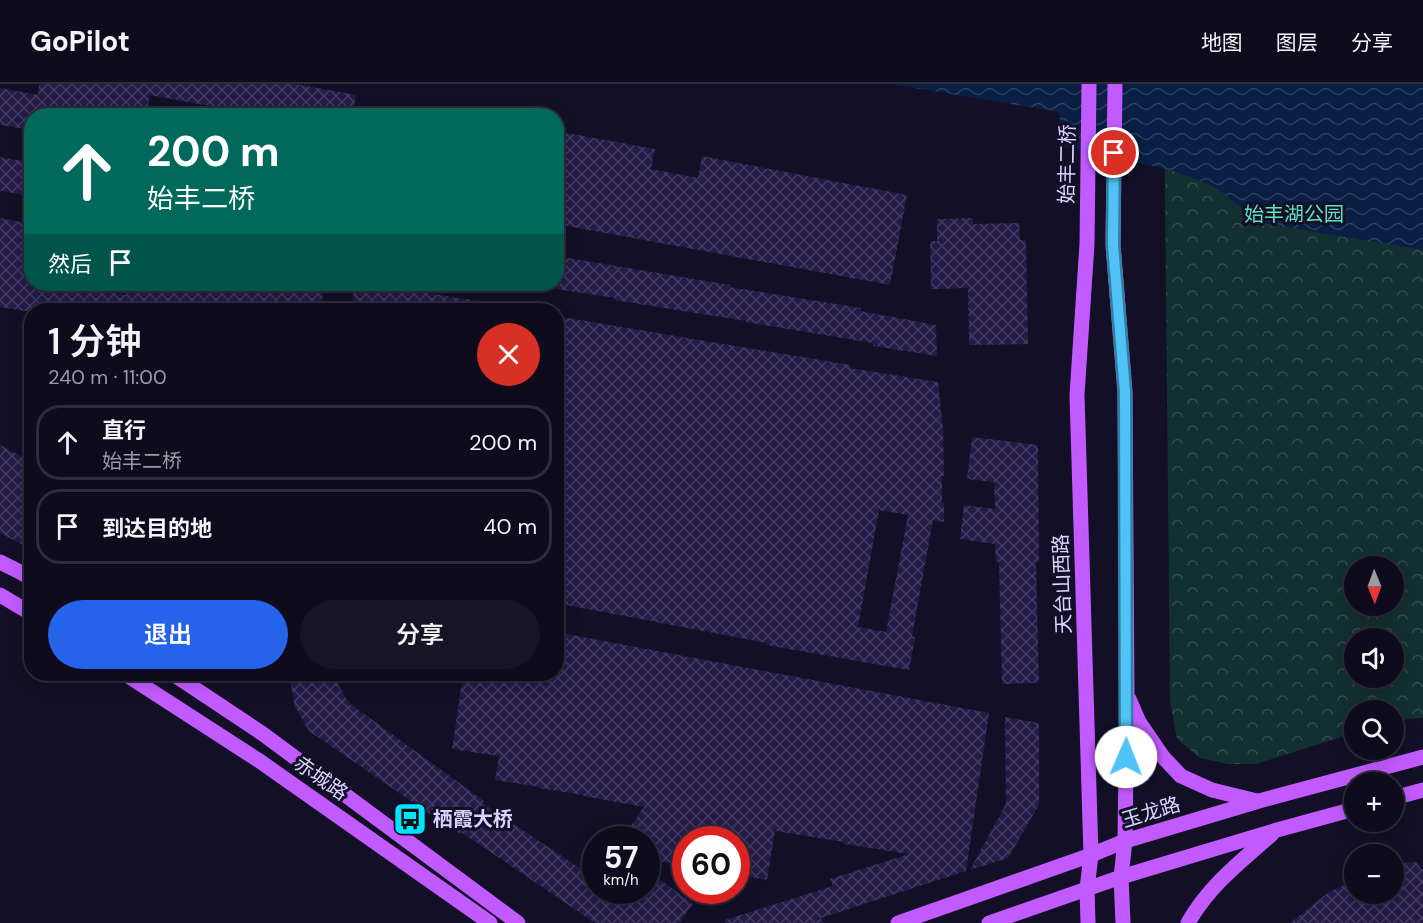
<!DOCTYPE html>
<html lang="zh">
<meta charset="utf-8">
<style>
:root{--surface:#0e0b1c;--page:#171425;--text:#f1f3f6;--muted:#9b9ba3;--line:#2e2b3b;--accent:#2563eb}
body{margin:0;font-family:"DM Sans","Noto Sans SC",sans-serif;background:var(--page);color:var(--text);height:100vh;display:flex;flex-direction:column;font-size:22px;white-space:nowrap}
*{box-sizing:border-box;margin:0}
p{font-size:20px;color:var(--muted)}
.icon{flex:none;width:33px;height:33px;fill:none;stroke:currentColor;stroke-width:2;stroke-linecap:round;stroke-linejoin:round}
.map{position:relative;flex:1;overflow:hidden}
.side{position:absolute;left:24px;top:219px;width:540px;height:378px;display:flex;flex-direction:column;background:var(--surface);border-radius:24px;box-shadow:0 3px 15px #0003,0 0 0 2px var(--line)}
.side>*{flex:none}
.banner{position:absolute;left:24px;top:24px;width:540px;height:183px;border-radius:24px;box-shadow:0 3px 15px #0003,0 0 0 2px var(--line);background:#00695c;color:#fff;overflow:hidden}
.needle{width:39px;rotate:179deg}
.tools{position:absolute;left:1344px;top:472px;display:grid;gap:12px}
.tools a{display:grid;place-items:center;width:60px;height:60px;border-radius:50%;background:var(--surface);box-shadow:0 3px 15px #0003,0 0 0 2px var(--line);font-size:30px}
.speed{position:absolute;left:582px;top:742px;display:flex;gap:12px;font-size:30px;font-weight:700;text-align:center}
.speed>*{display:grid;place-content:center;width:78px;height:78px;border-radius:50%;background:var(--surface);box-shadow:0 3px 15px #0003,0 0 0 2px var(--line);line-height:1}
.speed small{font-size:15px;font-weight:400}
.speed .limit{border:9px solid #d22;background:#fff;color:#111}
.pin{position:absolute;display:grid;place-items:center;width:51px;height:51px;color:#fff;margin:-26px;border:3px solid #fff;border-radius:50%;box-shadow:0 2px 6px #0007}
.me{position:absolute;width:66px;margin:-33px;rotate:1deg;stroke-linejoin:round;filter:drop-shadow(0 0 4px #0008)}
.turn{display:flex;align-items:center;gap:21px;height:126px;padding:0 24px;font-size:27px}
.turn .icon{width:78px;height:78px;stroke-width:2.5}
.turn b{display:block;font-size:42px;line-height:51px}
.then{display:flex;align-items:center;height:57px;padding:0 24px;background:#0003;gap:12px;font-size:22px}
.round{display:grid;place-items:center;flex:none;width:63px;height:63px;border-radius:32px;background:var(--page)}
.head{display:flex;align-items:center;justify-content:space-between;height:102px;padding:0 24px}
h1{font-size:36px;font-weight:600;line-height:45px}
.button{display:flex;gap:12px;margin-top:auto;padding:12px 24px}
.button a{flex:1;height:69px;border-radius:36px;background:var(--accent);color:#fff;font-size:24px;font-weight:600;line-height:69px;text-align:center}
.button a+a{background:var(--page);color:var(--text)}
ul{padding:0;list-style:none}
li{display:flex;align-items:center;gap:18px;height:75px;margin:0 12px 9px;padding:0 12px;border:3px solid var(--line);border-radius:24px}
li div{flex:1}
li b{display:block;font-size:22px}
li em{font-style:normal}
header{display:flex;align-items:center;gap:36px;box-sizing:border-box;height:84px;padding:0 30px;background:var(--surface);border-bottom:2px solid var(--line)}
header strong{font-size:28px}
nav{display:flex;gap:33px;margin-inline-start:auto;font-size:21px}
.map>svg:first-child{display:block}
.park{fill:url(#park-crowns);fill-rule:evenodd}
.water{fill:url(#water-waves)}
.building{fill:url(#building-cross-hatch);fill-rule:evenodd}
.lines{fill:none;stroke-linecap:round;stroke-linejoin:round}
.major{stroke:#c25bff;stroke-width:15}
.route-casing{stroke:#337fa1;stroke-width:15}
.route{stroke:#4fc3f7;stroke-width:10}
.labels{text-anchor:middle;stroke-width:6;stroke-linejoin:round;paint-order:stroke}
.street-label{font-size:20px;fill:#d9d4ff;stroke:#130f26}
.park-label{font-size:20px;fill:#5fe0c0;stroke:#130f26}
.poi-label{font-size:20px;font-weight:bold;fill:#d9d4ff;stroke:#130f26;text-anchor:start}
</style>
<header>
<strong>GoPilot</strong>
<nav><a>地图</a><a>图层</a><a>分享</a></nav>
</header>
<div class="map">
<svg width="1423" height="839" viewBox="0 0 1423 839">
<defs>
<pattern id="park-crowns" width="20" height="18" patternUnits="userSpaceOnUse" patternTransform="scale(1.5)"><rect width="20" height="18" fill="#12302f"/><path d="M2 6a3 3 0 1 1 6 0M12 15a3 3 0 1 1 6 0" fill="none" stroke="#344d4e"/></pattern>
<pattern id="water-waves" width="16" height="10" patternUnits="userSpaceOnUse" patternTransform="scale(1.5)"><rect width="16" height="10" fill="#0a1f44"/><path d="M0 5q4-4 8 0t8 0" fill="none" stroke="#2d3f60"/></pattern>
<pattern id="building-cross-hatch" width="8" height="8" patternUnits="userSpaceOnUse" patternTransform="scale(1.5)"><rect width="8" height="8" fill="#241b47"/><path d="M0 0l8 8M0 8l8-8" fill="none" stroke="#433b63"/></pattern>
</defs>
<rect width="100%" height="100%" fill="#130f26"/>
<path class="park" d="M1164,0H1423V634L1399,636L1394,637V627H1354V649L1256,680H1228L1200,674L1177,655L1170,618ZM1354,483H1394V522H1354ZM1354,555H1394V594H1354Z"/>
<path class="water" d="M891,0H1423V166L1261,139L1215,103L1174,87L1062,62L1059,28Z"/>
<path class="building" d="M39,0H295L356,11L352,32H264L150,11L146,32H32V46L0,41V4L38,11Z
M556,47L655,65L651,85L698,94L702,72L907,111L890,201L556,140Z
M0,73L32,79V112L0,107Z
M0,134L32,140V200H60L126,211L127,200H325L321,223L279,216L278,226H32V228L0,223Z
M973,134V140L1019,139L1020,156H1026L1028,260L969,261L968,204L931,205L930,157H937V135Z
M556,172L730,201L729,203L861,224L860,227L936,241L937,272L873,262V259L745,238L746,237L614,216L615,214L556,205Z
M355,200H370L490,219L489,226H351Z
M556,232L850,281V284L938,298L943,345L944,392H942V418L944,419V438L933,436L912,552L915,553L909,586L766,561L767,559L556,519ZM879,426L908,431L886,548L858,543Z
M972,353L1038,361L1039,478H1036L1039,599L1002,600L999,478H996L995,460L960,455L964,421L995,425L994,398L967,395Z
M0,361L32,378V447L23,461L0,449Z
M556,548L989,629L966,787L821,834L823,839H725V836L833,802L830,795L909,770L844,760V758L775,747L767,796L736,790V756H686V782L646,775V756H621L644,723L583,712V711L539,704V703L495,696L499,672L452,665L463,590H556Z
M289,590H335L336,597L349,619L484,717L482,719L596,795V807H646V785L693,820L679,839H595L461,748L459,750L309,647L295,623Z
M1005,633L1039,639V721L1008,774L970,786L1006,720Z
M1416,778L1423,787V839H1290L1329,808L1354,796V810H1394V780Z"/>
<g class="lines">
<path class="major" d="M1115,0L1113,161L1125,308L1127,610L1125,757L1121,793L1123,839
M0,478L20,488L32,495
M0,511L32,530
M125,590L258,676L490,839
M173,590L263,650L518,839
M1129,615L1139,638L1163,673L1181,692L1212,706L1257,717
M1394,714L1423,706
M898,839L1091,771L1125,757L1259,717L1423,673
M989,839L1121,793L1277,746L1354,725
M1088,839L1087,805L1091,771L1077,311L1087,160L1089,0
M1188,839C1208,803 1241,777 1272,750"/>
</g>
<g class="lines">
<g class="route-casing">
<path id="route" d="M1114,69L1113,161L1125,308L1126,673"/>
</g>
<use href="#route" class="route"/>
</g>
<defs>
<g id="bus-square" transform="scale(1.725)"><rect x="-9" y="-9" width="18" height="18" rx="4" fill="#00e5ff" stroke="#130f26"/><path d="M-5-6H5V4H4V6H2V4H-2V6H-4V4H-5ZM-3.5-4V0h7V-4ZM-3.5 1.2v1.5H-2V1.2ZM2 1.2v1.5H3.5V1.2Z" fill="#111"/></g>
</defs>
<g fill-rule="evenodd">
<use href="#bus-square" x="410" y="735"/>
</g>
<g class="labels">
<g class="street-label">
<text transform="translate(1067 80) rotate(-89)" y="7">始丰二桥</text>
<text transform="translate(1062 500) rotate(-92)" y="7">天台山西路</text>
<text transform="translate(321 694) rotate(35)" y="7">赤城路</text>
<text transform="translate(1151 728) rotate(-17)" y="7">玉龙路</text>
</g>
<g class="park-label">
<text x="1294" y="137">始丰湖公园</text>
</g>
<g class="poi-label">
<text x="433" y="742">栖霞大桥</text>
</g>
</g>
</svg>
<div class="tools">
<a><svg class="needle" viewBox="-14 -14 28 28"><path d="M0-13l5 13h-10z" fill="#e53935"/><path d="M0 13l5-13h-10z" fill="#9b9ba3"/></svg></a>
<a><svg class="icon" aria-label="sound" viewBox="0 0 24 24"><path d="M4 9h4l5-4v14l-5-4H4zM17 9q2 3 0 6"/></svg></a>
<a><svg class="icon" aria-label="search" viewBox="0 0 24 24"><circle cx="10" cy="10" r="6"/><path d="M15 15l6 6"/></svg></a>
<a>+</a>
<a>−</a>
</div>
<div class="speed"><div>57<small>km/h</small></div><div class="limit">60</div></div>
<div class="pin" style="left:1114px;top:69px;background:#d93025"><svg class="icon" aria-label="arrive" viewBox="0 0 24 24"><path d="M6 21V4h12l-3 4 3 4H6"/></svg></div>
<svg class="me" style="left:1126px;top:673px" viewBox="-20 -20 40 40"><circle r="19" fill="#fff"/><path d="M0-13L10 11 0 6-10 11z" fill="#4fc3f7"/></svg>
<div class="banner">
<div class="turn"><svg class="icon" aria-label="ahead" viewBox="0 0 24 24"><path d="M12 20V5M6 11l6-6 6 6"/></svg><div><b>200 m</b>始丰二桥</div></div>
<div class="then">然后<svg class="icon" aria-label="arrive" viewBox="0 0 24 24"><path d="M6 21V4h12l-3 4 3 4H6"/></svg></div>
</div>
<section class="side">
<div class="head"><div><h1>1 分钟</h1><p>240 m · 11:00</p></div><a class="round" style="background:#d93025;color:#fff"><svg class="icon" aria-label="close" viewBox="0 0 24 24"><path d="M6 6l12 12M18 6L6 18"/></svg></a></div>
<ul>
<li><svg class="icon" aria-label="ahead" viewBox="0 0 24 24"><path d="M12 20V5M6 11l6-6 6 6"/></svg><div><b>直行</b><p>始丰二桥</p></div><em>200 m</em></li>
<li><svg class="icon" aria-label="arrive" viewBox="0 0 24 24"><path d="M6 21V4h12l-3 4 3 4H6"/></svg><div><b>到达目的地</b></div><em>40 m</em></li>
</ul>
<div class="button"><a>退出</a><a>分享</a></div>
</section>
</div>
